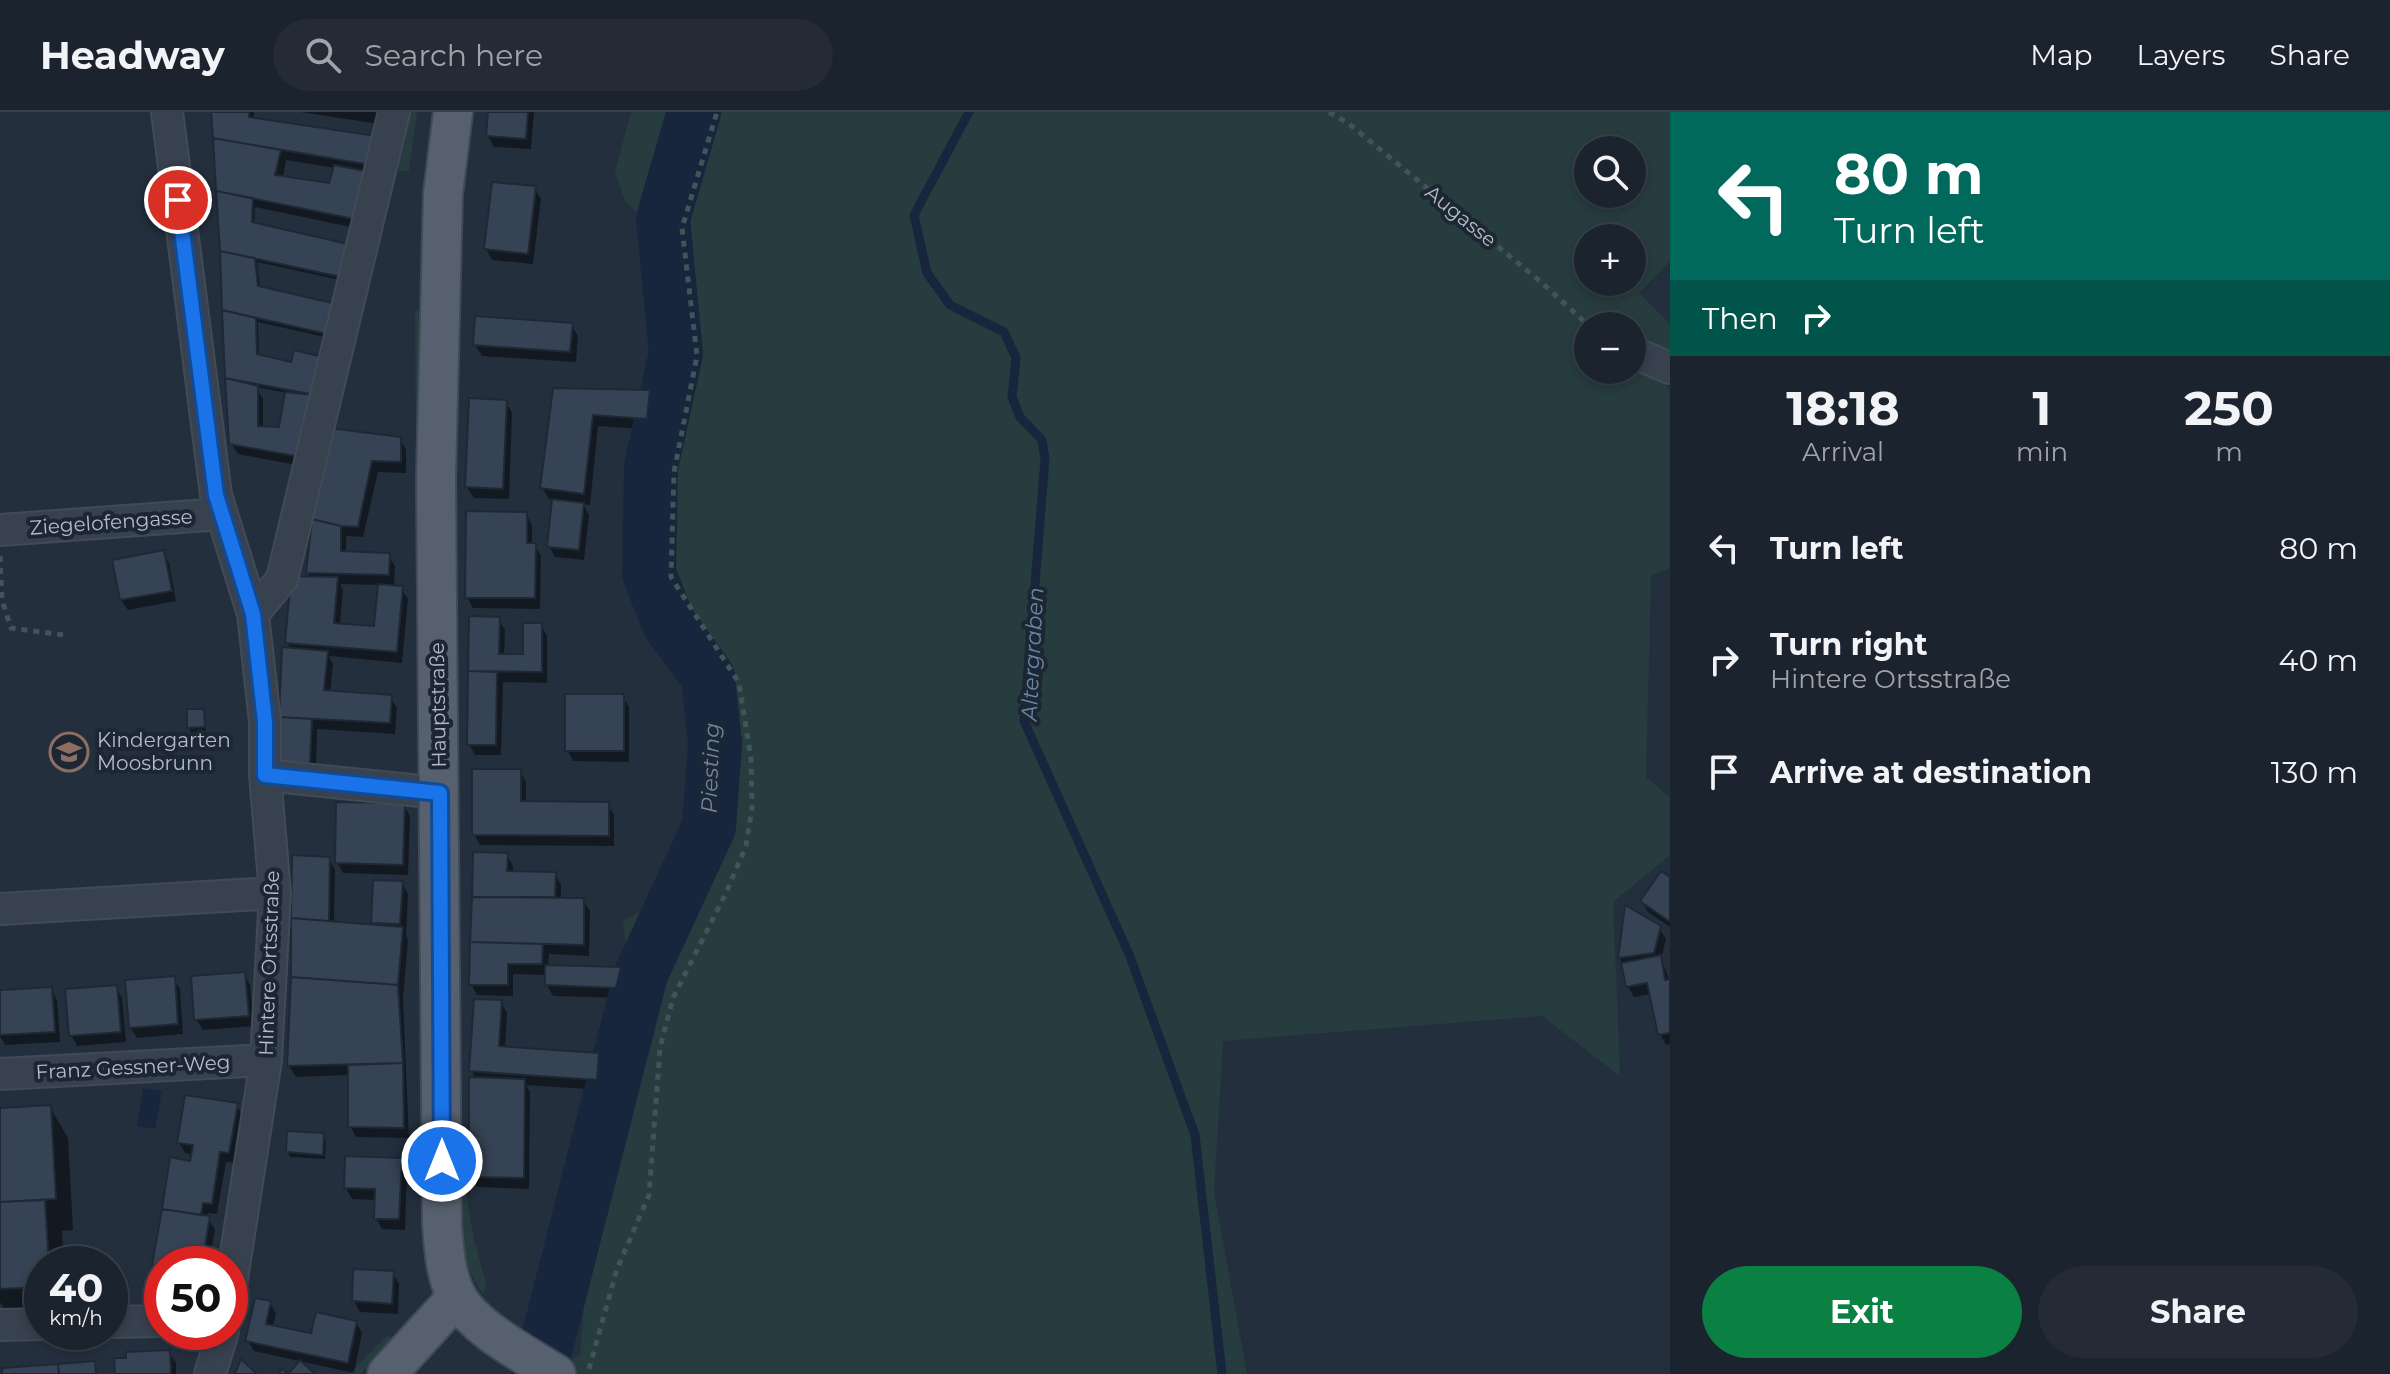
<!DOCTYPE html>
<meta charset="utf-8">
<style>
:root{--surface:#1b232e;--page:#242b36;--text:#f1f3f6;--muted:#a0a4aa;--line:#39404a;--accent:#0b8043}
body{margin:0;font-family:Montserrat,sans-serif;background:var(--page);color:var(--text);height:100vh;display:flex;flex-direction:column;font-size:30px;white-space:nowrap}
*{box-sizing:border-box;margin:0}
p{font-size:26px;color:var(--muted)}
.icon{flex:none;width:44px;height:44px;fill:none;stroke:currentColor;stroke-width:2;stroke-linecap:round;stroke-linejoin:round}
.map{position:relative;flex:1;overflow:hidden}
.details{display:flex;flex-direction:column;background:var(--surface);width:720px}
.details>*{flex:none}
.banner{background:#00695c;color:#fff;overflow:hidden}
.fabs{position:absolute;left:1574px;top:24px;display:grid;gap:16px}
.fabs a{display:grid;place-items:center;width:72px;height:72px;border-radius:50%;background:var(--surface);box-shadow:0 4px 12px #0003,0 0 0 2px var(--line);font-size:40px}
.speed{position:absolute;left:24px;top:1134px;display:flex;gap:16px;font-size:40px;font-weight:700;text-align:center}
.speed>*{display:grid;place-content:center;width:104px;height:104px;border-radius:50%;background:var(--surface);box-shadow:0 4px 12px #0003,0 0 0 2px var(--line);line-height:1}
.speed small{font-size:20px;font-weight:400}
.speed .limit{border:12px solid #d22;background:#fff;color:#111}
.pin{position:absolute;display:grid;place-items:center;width:68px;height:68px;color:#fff;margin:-34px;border:4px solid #fff;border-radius:50%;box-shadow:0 2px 8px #0007}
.me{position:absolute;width:88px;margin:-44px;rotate:0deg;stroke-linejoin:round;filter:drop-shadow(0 0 6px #0008)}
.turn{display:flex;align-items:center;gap:28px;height:168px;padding:0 32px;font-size:36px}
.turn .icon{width:104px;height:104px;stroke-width:2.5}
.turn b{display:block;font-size:56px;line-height:68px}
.then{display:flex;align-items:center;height:76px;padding:0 32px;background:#0003;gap:16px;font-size:30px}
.eta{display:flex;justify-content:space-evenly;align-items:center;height:136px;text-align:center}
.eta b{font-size:48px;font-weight:700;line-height:56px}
.action{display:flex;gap:16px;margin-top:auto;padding:16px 32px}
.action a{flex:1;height:92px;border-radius:48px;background:var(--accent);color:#fff;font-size:32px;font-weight:700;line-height:92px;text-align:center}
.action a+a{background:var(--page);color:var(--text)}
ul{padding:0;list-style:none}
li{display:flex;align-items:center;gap:24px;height:112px;padding:0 32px}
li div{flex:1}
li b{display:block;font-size:30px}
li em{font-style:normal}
header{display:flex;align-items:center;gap:48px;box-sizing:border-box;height:112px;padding:0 40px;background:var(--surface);border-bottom:2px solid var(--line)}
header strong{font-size:38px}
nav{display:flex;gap:44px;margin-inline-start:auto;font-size:28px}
.search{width:560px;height:72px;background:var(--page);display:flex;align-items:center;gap:20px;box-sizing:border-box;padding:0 28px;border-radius:44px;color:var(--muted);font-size:30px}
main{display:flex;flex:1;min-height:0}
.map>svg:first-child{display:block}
.green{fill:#263c3f;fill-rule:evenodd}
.water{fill:#17263c}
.shadow{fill:#0007;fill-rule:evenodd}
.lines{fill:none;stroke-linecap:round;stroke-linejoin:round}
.stream{stroke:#17263c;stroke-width:9}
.river{stroke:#17263c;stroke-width:54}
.building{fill:#364354;stroke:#1f2835;stroke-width:2}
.minor-casing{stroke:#414a57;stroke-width:34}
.major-casing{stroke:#414a57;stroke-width:42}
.path{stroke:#3f5557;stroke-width:5;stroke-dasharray:6 6;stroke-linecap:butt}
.minor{stroke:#38414e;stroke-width:30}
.major{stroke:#56606e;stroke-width:38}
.route-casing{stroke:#114b97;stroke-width:20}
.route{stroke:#1a73e8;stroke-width:14}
.labels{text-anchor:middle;stroke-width:8;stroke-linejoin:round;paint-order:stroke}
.street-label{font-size:20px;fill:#b4bcc9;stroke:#1d2633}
.poi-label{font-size:20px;fill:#b4bcc9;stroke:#1d2633;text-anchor:start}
.water-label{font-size:22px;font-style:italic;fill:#6d86a8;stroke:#1d2633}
</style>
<header>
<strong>Headway</strong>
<div class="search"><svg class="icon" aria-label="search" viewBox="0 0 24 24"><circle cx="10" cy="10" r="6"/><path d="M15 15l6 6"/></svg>Search here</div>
<nav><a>Map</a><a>Layers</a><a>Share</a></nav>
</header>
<main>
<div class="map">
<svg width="1670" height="1262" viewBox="0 0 1670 1262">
<rect width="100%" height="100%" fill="#242f3e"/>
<path class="green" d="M403,0H417L409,59H399V55L391,54Z
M631,0H1670V149L1639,181L1670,212V244L1663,264L1670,282V456L1651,463L1646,665L1670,686V743L1613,790L1620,964L1542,904L1223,929L1214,1080L1247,1262H548L580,1243L599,1014L633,896L623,808L683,781L704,713L694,676L690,578L660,532L657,365L689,256L673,133L625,89L615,60ZM1588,38H1632V82H1588ZM1588,126H1632V170H1588ZM1588,214H1632V258H1588Z
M415,198L421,200L420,347L416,348Z
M466,1081L474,1127L486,1172L484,1182C463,1160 461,1122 457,1093Z
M388,1223L392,1227L361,1262H349Z"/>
<path class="water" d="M143,976L162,979L155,1017L137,1014Z"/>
<path class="shadow" d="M213,0H254V8L375,26L360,117L255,95L254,113L347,134L344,169L257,150L260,176L331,192L334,197L329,226L258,210L259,245L293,252L321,247L312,356L238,342L231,331ZM286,48L335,56L331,73L283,66ZM256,275L287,281L280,318L263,316V287Z
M300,0H382L379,12Z
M490,0H534L531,37L494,35L488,24Z
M534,76L541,87L533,152L492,148L486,137Z
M571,213L578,224L576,250L482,244L475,233Z
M555,278L649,280L655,291L652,318L598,314L590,393L583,392L589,403L584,448L555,445L549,434L554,388L549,387L542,376Z
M506,290L512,301L509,387L474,386L467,375Z
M331,318L400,327L406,338V361L378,360L363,425L346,424V441L388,443L395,454L394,475L401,476L408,487L402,551L329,544L333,552L330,581L390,585L397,596L395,622L317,617L316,661L280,649L284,537L291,538L287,530L312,467L308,460ZM340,472L380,473L376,516L340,513L343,478Z
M526,402L532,413V433H535L541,444L540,497L473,496L467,485Z
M163,441L169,451L176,489L128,498L121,488Z
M471,506L498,507L505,518L504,544H525L541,513L547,524V571L503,570L501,643H475L469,632Z
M623,584L629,595V650L573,649L567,638Z
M203,599L206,619L191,620L189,615Z
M520,659L526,670V691L608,692L614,703V734L480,733L474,722Z
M404,693L410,704L408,763L343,761L337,750Z
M475,742L507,743L513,754V761L555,762L561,773V787L583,788L590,799L589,844L549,842L548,855L620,857L626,868L622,886L553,884L547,873V863L513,862V884L477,883L471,872Z
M294,745L329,747L335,758L334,811L373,814L375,770L402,771L408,782L406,823L408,828L403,886L409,1026L356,1025L350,1014V963L296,965L289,954Z
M1670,767V815L1648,800L1642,789Z
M1659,816L1666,827L1661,847L1670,869V932L1666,933L1660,922L1652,882L1634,885L1628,875L1620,845Z
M244,862L250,873L254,914L203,918L196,907Z
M173,866L180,877L183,922L137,926L130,915Z
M116,875L122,886L126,930L77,934L71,923Z
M51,877L57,888L60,930L5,933L0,924V880Z
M501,890L507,901L505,937L598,943L604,954L602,978L526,973L530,980L529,1077L477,1075L471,1064L476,967L471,958Z
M236,993L243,1004L235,1051L226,1050L217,1102L208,1101L207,1106L215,1117L209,1152H162L161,1164L154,1153L193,1043L185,1041L179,1030Z
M50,995L68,1026L73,1118L62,1119L64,1152H42V1207L11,1209L0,1190V998Z
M323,1023L326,1028L325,1047L290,1045L288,1040Z
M400,1048L407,1059L405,1118L382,1117L376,1106L377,1088L352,1087L346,1076Z
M393,1161L399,1172L398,1202L360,1200L354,1189Z
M270,1191L276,1202L273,1215L313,1224L356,1210L362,1221L354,1261L254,1239L247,1228Z
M169,1240L176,1251V1262H117L128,1248Z"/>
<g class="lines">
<path class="stream" d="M969,0L914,103L927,161L950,193L1004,220L1016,246L1012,285L1020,305L1042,328L1045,347L1024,609L1129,842L1195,1023L1222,1262"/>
<path class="river" d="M539,1262L641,862L709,715L715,631L708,565L668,510L649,461L651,355L676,241L663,107L694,0"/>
</g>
<path class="building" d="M211,0H249V5L376,24L370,53L213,26Z
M488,0H528L526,27L486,24Z
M213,26L281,38L275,63L329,71L334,53L365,59L354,107L216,79Z
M492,70L536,74L528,142L484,137Z
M216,79L253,86L252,110L348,132L341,165L220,139Z
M220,139L255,146L258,174L332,191L327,222L222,198Z
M222,198L256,206L257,242L291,250L294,238L323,245L315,283L225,266Z
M475,204L573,211L570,240L473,233Z
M225,266L258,274V314L279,315L285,280L315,283L306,346L229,332Z
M553,276L650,278L647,307L593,303L584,382L540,376Z
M469,286L507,288L503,377L465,375Z
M329,316L401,325V350L372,349L358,415L341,414L312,407Z
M552,387L584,391L579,438L547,435Z
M466,399L527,400V431H536L535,486H465Z
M312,407L341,414V439L390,441L389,463L306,461Z
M164,438L172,479L120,488L112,448Z
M291,464L338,465L334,511L374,514L378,472L403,474L397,540L285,531Z
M469,504L500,505L499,542H523V511H542V560L468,559Z
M282,535L328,539L324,578L392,583L390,611L279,605Z
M468,559L497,560L496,633H467Z
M565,582H624V639H565Z
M187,597H204L205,615L187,616Z
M279,605L312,607L310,651L278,650Z
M472,657H521V689L609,690V724L472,723Z
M336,690L405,691L403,753L335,751Z
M473,740L508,741L507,759L556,760L555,785H472Z
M292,743L330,745L329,809L291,806Z
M1661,759L1670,765V810L1640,789Z
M373,768L403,769L400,812L371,811Z
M472,785L584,786V833L470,830Z
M1625,793L1661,814L1654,841L1618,846Z
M291,806L403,815L398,873L291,865Z
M470,830L543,832L542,852H508V873H469Z
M1661,843L1665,868L1670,867V921L1658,923L1647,871L1626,875L1621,851Z
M545,853L621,855L616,876L545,873Z
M245,860L249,904L194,908L191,864Z
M175,864L178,912L129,916L125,868Z
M291,865L398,873L403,951L287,954Z
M117,873L121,920L69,924L65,877Z
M52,875L55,920L0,923V878Z
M474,887L502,888L499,934L599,941L597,968L469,959Z
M403,951L404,1016L348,1015V953Z
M469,965L525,967L524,1066L469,1065Z
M185,983L238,991L229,1041L220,1040L212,1092L203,1091L201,1103L162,1097L170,1045L190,1049L193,1033L177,1031Z
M51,993L56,1087L0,1090V996Z
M287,1019L324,1021L323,1043L286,1040Z
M345,1044L402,1046L399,1107H374L375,1077L344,1076Z
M45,1088L49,1152H42V1175L0,1177V1090Z
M162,1097L210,1104L202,1152L152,1153Z
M353,1157L394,1159L392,1192L352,1189Z
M255,1186L271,1189L266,1212L311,1221L316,1200L357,1209L348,1251L245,1229Z
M170,1238L171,1262H115L114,1246H126V1240Z
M241,1247L257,1262H235Z
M300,1248L315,1262H279L282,1256L288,1262Z
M95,1249L96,1262H59L58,1252Z
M58,1252L59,1262H2V1256Z"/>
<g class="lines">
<g class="minor-casing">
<path id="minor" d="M167,0L216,383L253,502L265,610V663L275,781L266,948L230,1180
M1632,240L1670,256
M0,418L222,402
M253,502L282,467L394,0
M265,663L440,681
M0,797L275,781
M0,962L266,948
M110,1210L162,1209
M0,1213L42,1212
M210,1262L223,1220"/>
</g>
<g class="major-casing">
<path id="major" d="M453,0L443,82L436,365L442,1112C444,1136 445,1163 457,1185C475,1217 526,1243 556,1262
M387,1262L457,1185"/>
</g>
<path class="path" d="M1329,0L1348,11L1541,170L1589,214
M0,444L2,488L11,516L64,523
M589,1257L617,1157L649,1083L660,936L673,886L726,781L746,734L752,696L751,647L739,571L671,465L674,360L697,244L682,116L717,0"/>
<use href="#minor" class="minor"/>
<use href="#major" class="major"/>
</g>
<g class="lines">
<g class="route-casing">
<path id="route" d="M178,88L216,383L253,502L265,610V663L440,681L442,1049"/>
</g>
<use href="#route" class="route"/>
</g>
<defs>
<g id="school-ring" transform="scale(2)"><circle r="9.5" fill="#1d2633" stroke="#8d6e63" stroke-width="1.5"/><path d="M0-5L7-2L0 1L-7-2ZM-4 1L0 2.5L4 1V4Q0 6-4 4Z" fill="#8d6e63"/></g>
</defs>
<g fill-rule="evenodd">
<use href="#school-ring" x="69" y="640"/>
</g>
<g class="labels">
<g class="street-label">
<text transform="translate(1461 104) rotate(39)" y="7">Augasse</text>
<text transform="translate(111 410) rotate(-4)" y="7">Ziegelofengasse</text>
<text transform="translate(438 593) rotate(-91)" y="7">Hauptstraße</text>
<text transform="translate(269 851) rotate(-88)" y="7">Hintere Ortsstraße</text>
<text transform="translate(133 955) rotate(-3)" y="7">Franz Gessner-Weg</text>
</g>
<g class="poi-label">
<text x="97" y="635">Kindergarten<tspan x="97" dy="23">Moosbrunn</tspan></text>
</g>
<g class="water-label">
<text transform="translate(1032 542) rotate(-87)" y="8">Altergraben</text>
<text transform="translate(710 656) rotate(-88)" y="8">Piesting</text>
</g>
</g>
</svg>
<div class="fabs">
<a><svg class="icon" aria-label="search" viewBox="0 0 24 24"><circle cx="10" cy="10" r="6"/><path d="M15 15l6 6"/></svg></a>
<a>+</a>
<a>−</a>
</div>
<div class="speed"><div>40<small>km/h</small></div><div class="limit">50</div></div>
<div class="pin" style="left:178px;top:88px;background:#d93025"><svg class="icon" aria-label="arrive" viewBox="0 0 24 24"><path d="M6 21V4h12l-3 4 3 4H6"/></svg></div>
<svg class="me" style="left:442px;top:1049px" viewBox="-20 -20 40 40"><circle r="17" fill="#1a73e8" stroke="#fff" stroke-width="3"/><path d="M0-11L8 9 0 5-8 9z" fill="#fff"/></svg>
</div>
<section class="details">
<div class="banner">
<div class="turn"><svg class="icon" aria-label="left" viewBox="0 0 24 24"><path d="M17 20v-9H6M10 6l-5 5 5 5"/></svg><div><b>80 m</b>Turn left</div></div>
<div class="then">Then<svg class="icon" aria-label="right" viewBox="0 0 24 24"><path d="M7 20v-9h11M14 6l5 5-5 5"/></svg></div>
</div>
<div class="eta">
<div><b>18:18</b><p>Arrival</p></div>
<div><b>1</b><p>min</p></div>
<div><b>250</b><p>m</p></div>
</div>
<ul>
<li><svg class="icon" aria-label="left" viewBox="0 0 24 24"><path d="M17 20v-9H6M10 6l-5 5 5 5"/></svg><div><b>Turn left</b></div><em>80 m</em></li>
<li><svg class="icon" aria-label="right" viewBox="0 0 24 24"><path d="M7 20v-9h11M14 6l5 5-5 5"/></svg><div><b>Turn right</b><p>Hintere Ortsstraße</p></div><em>40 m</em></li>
<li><svg class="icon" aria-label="arrive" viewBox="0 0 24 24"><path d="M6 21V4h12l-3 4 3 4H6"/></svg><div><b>Arrive at destination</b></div><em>130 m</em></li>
</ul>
<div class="action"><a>Exit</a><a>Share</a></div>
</section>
</main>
